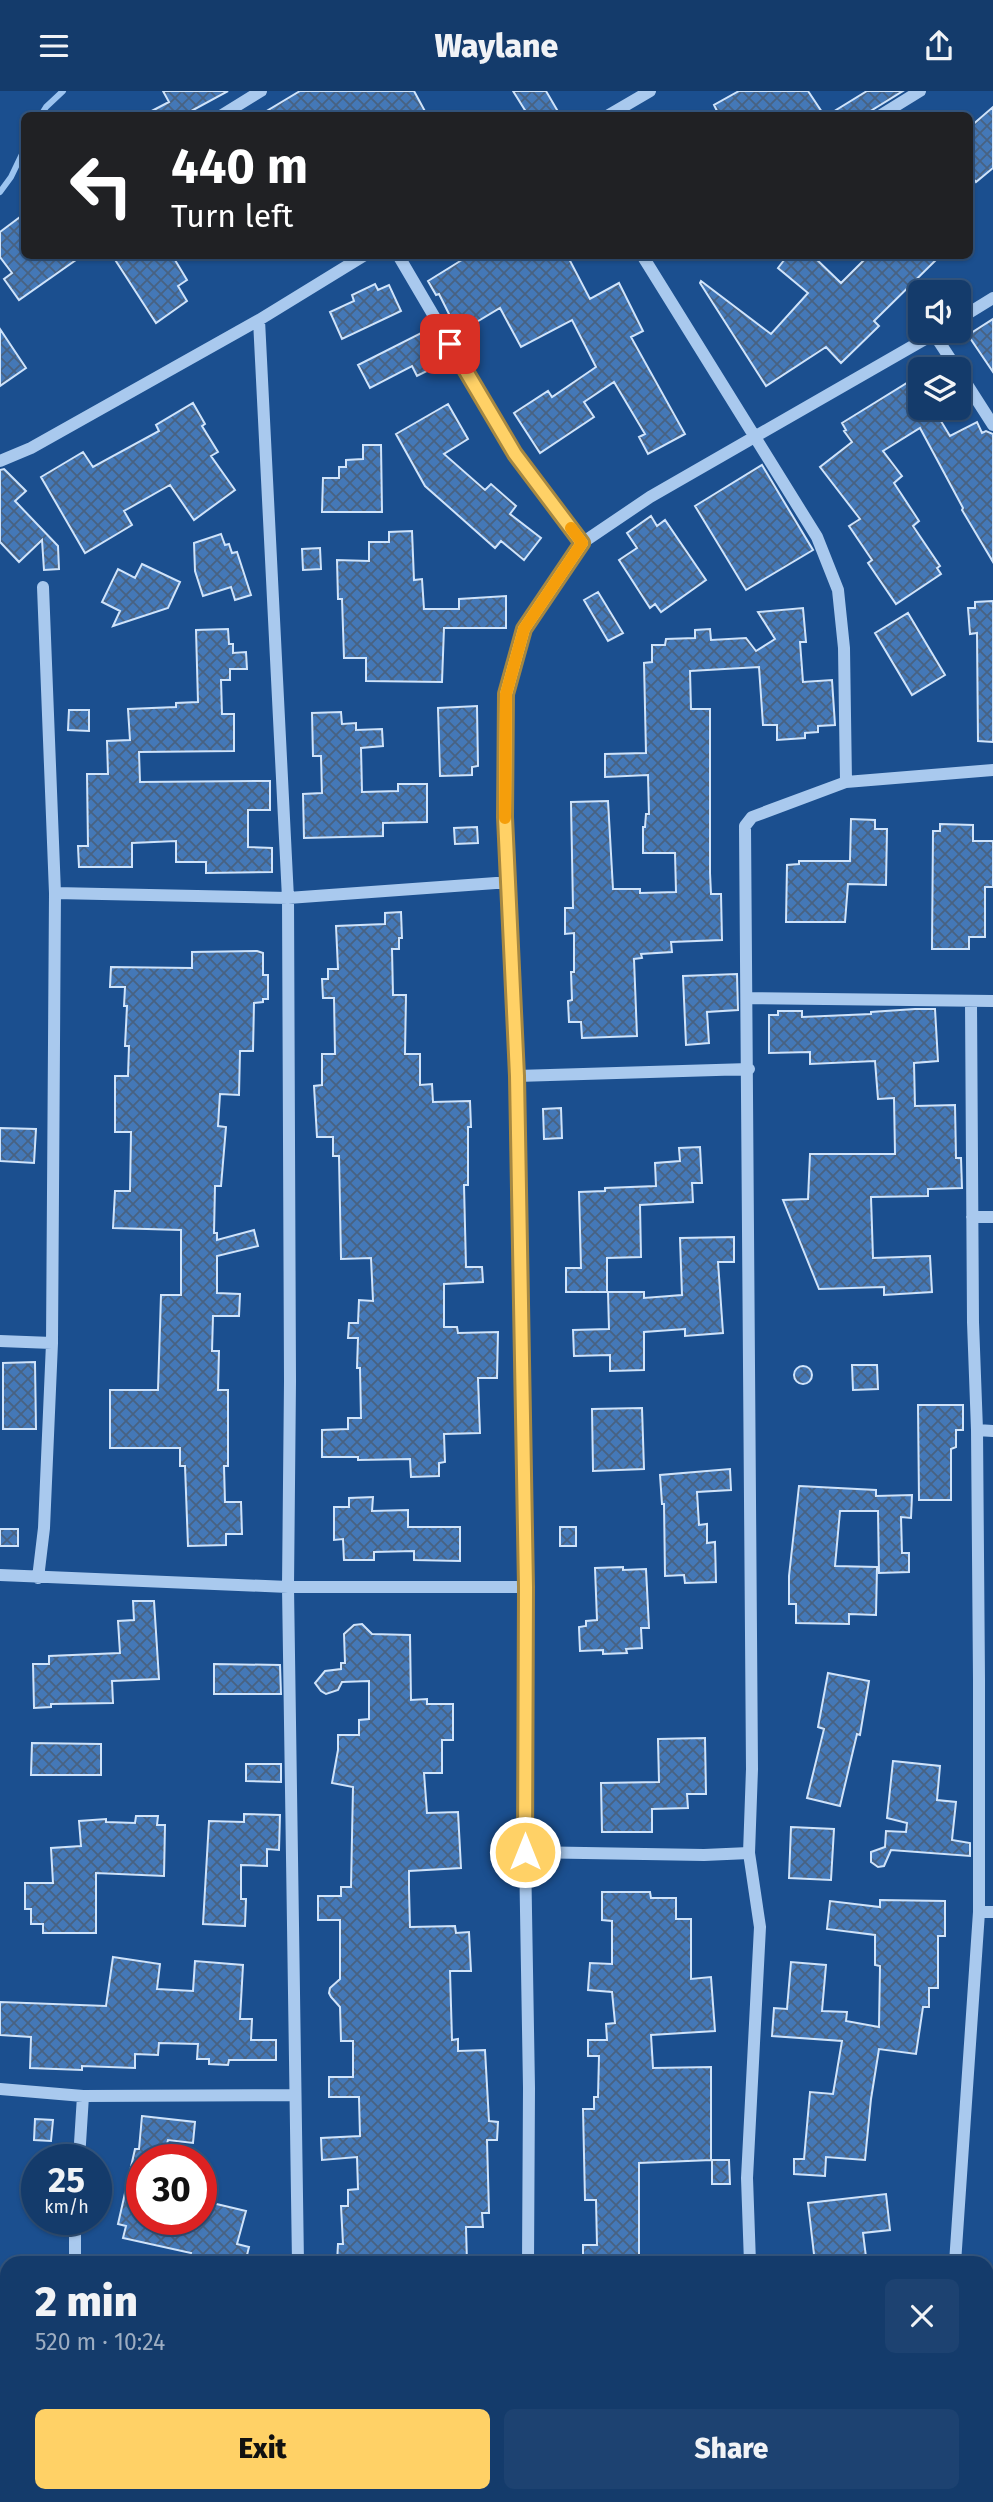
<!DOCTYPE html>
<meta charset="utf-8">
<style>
:root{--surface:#143b6b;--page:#1d4271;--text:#f1f3f6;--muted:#9dadc1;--line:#33557e;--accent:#ffd166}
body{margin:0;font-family:"Fira Sans",sans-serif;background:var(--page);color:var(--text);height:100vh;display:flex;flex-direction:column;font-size:26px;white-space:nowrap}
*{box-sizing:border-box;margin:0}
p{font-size:23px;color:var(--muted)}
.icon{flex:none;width:38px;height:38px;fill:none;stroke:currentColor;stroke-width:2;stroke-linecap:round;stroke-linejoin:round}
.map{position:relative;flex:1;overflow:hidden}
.drawer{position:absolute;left:0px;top:2165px;width:994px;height:247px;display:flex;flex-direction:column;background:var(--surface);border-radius:21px 21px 0 0;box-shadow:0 2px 5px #0004,0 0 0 2px var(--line)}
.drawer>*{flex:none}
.top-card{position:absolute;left:21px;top:21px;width:952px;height:147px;border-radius:10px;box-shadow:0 2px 5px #0004,0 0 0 2px var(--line);background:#202124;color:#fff;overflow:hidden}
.tools{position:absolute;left:908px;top:189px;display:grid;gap:14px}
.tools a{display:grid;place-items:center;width:63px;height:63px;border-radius:10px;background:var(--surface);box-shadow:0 2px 5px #0004,0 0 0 2px var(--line);font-size:35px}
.speed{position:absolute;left:21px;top:2053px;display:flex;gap:14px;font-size:35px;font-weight:700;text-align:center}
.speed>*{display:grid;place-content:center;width:91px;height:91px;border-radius:50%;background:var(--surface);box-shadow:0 2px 5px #0004,0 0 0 2px var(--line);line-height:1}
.speed small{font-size:18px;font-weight:400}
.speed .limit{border:10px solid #d22;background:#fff;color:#111}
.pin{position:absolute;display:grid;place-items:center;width:60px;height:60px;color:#fff;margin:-30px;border-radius:14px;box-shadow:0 4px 10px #0006}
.me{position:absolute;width:77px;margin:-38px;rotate:0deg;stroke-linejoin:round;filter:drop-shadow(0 0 5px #0008)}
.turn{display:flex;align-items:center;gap:24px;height:147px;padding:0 35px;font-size:32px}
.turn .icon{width:91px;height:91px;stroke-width:2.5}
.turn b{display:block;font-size:49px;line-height:60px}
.round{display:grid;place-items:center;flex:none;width:74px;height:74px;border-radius:10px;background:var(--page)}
.head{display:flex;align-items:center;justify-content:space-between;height:119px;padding:0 35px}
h1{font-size:42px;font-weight:800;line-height:52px}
.button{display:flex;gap:14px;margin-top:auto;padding:14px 35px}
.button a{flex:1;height:80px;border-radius:10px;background:var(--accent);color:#111;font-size:28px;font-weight:800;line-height:80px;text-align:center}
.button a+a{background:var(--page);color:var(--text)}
header{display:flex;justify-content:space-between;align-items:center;height:91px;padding:0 35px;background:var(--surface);font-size:32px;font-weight:800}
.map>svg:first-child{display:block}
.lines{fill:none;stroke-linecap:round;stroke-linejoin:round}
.stream{stroke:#9cc4f0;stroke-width:6}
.building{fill:url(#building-cross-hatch);stroke:#cfe3fa;stroke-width:2}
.minor{stroke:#a9c9ee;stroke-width:12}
.route-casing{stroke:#a68842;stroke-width:18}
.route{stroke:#ffd166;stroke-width:12}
.slow{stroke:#f59e0b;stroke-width:12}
</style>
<header><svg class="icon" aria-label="menu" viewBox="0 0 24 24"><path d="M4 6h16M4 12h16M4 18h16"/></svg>Waylane<svg class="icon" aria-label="share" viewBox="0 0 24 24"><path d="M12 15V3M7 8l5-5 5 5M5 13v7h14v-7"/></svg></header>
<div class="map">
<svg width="993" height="2411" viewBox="0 0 993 2411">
<defs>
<pattern id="building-cross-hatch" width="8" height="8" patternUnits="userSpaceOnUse" patternTransform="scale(1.75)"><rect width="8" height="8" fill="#4478b7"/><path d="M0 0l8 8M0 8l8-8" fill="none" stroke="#486282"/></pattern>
</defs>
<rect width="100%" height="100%" fill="#1b4f8f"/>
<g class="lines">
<path class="stream" d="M41,24L46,16L63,0
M0,101L11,86L24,59"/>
</g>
<path class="building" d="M163,0H228L184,24H144L169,11Z
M300,0H414L427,24H260Z
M513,0H546L560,24H528Z
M739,0H808L824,24H719L714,14Z
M867,0H903L864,24H828Z
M993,16V77L976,91L970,83V36Z
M24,123V164H83L19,209L4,188L12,182L0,166V141Z
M112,164H172L187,189L178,195L187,210L156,232Z
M470,164H567L590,208L619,192L643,240L631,246L685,343L648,363L639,346L645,343L614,291L584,311L594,326L540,362L514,322L548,300L552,306L596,276L572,229L521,256L500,217L455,244L446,229L451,227L439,203L436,204L428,190Z
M788,164H812L841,192L869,164H941L874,230L879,235L841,272L826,256L766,295L700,192L701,190L771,243L808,202L778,177Z
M375,193L378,199L389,194L401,220L342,248L330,221L354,210L352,204Z
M993,228V281L968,244Z
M431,237L445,262L440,264L443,272L417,285L412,275L370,297L358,274Z
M0,238L26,277L0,295Z
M915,287L920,296V317H933L950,345L977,331L982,342L986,340L993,343V471L962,419L963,417L920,337L883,360L902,385L894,392L919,430L913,435L940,475L937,477L941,483L896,513L868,472L872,469L849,435L860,428L820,376L852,351L844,340L846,339L842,332Z
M193,312L205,333L202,335L218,361L211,365L235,399L194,429L170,394L124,420L132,434L85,462L41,386L83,361L93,376L159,340L156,334Z
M448,313L468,348L444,363L485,399L491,393L516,415L510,423L541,447L524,469L501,450L495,457L425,395L396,343Z
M363,354H381L382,421H322L323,387H339V376H346V369L363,368Z
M762,374L813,459L746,499L695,415Z
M4,378L26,400L15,410L58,455L59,478L44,479L42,449L19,471L0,451V379Z
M651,425L657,435L665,429L706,489L661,521L655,513L650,517L619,469L637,457L627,442Z
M412,440L414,489L422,488L424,518H459V508L506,505V537H444L442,591L366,590V567H344L342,508H338L337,469L369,470V451H389V441Z
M221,443L225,454L229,453L232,462L237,461L251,504L235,509L231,496L203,505L195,480L194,452Z
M320,457L321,478L303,479L302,458Z
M142,473L180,491L168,517L113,535L120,520L102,511L118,478L135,487Z
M598,501L623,542L608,550L584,509Z
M993,510V651L978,650L977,542L970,543L968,517H975V511Z
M803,517L806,551H800L803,591L832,589L835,634L818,635V641L805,642V647L777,649V634H763L759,576L690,580L691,618H710V782L711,803H721L722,849L671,851L672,861L641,863L642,867L634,868L637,945L582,947L581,931H569L568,910L572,909L571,881H574V842L565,843V817H573L571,711L608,710L613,798H640V802L676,801L675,762H643V736H645L646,723H649L648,684L605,686V663L646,662L644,572L652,571V554H665L666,548L695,547V539L710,538L711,549L746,547L756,560L775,548L758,521Z
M908,522L945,584L912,604L875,542Z
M228,538L229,553H233V562L246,561L247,578H230V589H221L222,623H234V660L139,661L140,691L270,690V719H248V756L272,757V781L206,782V771H176V750L132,752V776H79L78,755H88L87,683H108L107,650L130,649L128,618L176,616V612L198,611L196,539Z
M477,615L478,675L472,676V684L440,685L438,617Z
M69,619H89V640L68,639Z
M341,621L342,633L356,632V639L382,638L383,655L361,657L362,701L398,700V693H427V731L383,732V745L304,747L303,703L322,702L321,665H313L312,622Z
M851,728L875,729V738H887L886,794L848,793L845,831H786L787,774L799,773V770H850Z
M940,733L973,734V750H993V796H985V846H969V858H932L933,740H940Z
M477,736L478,752L455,753L454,737Z
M401,821L402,847H399V858H392L393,904H406L405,963H420V994L432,993L433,1011L470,1010L471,1036H468V1094H464L466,1176H482L483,1191L444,1193V1236H457L458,1242L498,1241L497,1287H478L480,1342L444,1343L445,1371L439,1372V1385L411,1386L410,1368L358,1369V1366H322V1339L348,1338V1327H361L360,1277H357L358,1247H348L349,1232H358L359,1209L373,1210L371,1167L341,1168L339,1065H333V1046H317L314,995L322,994V963H335L334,907H323L322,888H328V878H338L336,835L385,833V822Z
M257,860L263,862V884H268V908H263V911L254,912L253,960H240L239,1004L220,1003L218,1035L226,1036L221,1095H215L214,1142H217V1149L254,1139L258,1155L217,1165V1202L240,1203L239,1225H213L212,1260H219L218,1299H228V1375H224L225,1411H241L242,1443H226V1454L188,1455L185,1375H180V1357H110V1299H158L161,1204H181V1139L113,1137L115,1100H130L131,1041H115V985H128L129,955H125L127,915H124L125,896H110L111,876L192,877V861Z
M737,883L738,919L707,921L709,952L686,954L683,885Z
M915,918H935L938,970L914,972L915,1015L955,1014L956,1067H961L962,1097L928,1098V1105L871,1106L873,1167L930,1165L932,1201L884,1204V1196L819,1198L783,1109L808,1108L810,1063H895L894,1007L878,1008L875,970L810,973V961L769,962V924H778V920H802V926L871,923V921Z
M561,1017L562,1047L544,1048L543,1018Z
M0,1037L36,1038L34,1072L0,1070Z
M700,1056L702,1092H692L693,1111L640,1114L641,1166L607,1167V1201H566V1177H581L579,1101L605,1100V1097L656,1095L655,1072L680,1070L679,1057Z
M734,1146V1171H718L723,1242L685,1245V1238L644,1241V1279L610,1280V1264L574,1265L573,1239L609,1238L608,1201H644V1207L682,1204L680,1147Z
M35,1271L36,1338H3V1272Z
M852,1274H877L878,1298L853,1299Z
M794 1284a9 9 0 1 1 18 0a9 9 0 1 1-18 0Z
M918,1314H963V1339H956V1356L951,1358V1409H919Z
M642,1317L644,1378L593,1380L592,1318Z
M730,1378L731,1399L697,1401L699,1434L707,1433V1452L715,1451L716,1491L685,1492L684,1484L665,1485L664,1413H662L660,1384Z
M799,1395L876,1399V1405L912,1404L911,1427L901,1426L902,1462H909V1481L879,1482L878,1420H840L835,1475L877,1476L876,1524L849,1523V1533L796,1532V1513H789V1485Z
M373,1406L372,1420L408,1419V1436H460V1470L414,1469V1460L374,1461V1469H344L343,1448L334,1449V1416H349V1407Z
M560,1436H576V1455H560Z
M0,1438H18V1455H0Z
M623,1476V1479L646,1478L649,1537H641L642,1557L626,1558L627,1562L603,1563V1559L580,1560L579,1536L586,1535V1530L597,1529L595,1477Z
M133,1510H154L159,1588L112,1590L113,1612L51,1613V1616L34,1617L33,1573H49V1565L120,1562L118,1530L134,1529Z
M362,1533L372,1543L410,1544L411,1609L427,1608V1613H453V1649H442V1682H424L427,1722L458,1721L461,1777L409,1780V1798L410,1836L455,1835L456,1842L469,1841L471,1880H450L452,1949L458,1948V1960L485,1959L489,2030L498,2031L497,2049H487L489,2122H482L483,2136H466L467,2172H337L338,2153H343L341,2115H348V2099L358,2098L357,2066L322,2069L321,2047L360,2045L359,2006H329V1986H353V1950H341L340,1916L331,1906L329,1902L330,1897L340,1888V1829H318V1805H341V1796H351L353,1696L332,1692L338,1659V1644H359V1629L369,1628V1590L342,1591L338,1599L326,1603L321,1600L315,1592L325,1580L341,1578V1572H345L344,1543L354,1534Z
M214,1573L280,1574L281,1603H214Z
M828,1582L869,1590L860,1644L857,1643L840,1715L807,1707L824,1638L818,1636Z
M705,1647L706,1703H687L688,1717L652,1718V1741H602L601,1692L659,1691L658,1648Z
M32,1652L101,1653V1684H31Z
M893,1670L940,1675L937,1709L956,1711L952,1749L970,1752V1765L891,1759L884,1775L878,1776L871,1771V1761L885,1756L886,1740L906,1741L907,1732L887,1727Z
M246,1673H281V1691L246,1690Z
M244,1723L280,1724L279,1759L267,1758V1775L241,1774V1808H246L245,1835L203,1833L209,1730L244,1731Z
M136,1725H158L157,1734H165L164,1785L96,1782V1842H43V1833H31V1818H25V1792H53L51,1757L81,1755L79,1730L106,1728V1731L135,1732Z
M791,1736L834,1738L831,1789L789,1787Z
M602,1801H650L651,1807H676V1828H691V1888L711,1886L715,1940L651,1944L653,1977L711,1976V2069L639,2072V2172H583V2154H597L596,2109H585L583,2018H594V2006H598L599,1965H588V1949H607L606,1933L615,1932L612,1901L588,1899L590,1872L612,1873V1830L602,1829Z
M880,1809L945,1810V1845H938V1897H929V1916H923L916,1963L879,1958L871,2008L865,2069L826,2066L825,2085L794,2083V2068H804L810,2001L833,2003L842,1950L772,1945L774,1917L787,1918L791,1871L826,1874L822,1920L847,1921L846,1930L879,1936L880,1875L875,1874V1844L827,1838L830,1810L880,1816Z
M113,1866L160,1873L157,1898L193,1900L195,1870L243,1874L240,1928H252L251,1949H276V1969H229L228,1974L209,1973V1968H197L198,1953L159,1952L158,1964L135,1963V1977L82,1975V1979L30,1977L31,1946L0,1944V1911L106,1915Z
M142,2025L195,2031L193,2052L168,2049L163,2068H142V2128H204L208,2111L246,2120L237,2153L249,2156L245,2172H189L191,2162L123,2147L126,2135L118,2133L135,2058H139Z
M35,2028L53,2029L51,2050L34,2049Z
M712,2069H729L730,2093H712Z
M886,2103L890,2139L863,2142L866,2166L815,2172L808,2112Z"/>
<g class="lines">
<path class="minor" d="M222,24L261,0
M609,24L650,0
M881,24L920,0
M398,164L515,363L582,452
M642,164L817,446L838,499L844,557L846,691
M959,228L993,207
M259,229L288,807L290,1290L288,1496L298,2172
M934,243L957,278
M959,281L993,334
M0,370L31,357L259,229L365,164
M55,802L288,807L510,791
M747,907L993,910
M517,985L749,978
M972,1126H993
M0,1250L52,1252
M977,1339L993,1340
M0,1484L288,1496H526
M38,1487L44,1437L52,1252L55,802L43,496
M525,1761L704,1764L749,1762
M979,1821H993
M0,1998L83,2005L295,2004
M79,2068L83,2005
M75,2172V2128
M528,2172L529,1997L525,1761L526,1496L517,985L505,726L506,603L524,538L582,452L650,406L939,240
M750,2172L747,2087L760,1836L749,1762L752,1678L745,735L752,726L846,691L993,679
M955,2172L979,1821V1589L977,1339L973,1231L971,911
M987,2384L993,2383
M83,2404V2411
M303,2404V2411
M538,2404V2411
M753,2404V2411
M948,2411V2404"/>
</g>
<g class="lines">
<g class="route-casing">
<path id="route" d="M450,253L515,363L582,452L524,538L506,603L505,726L517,985L526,1496L525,1761"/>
</g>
<use href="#route" class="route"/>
<path class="slow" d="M505,727L506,603L524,538L582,452L571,437"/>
</g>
</svg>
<div class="tools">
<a><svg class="icon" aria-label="sound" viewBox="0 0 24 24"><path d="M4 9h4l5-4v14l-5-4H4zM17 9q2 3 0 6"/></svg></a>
<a><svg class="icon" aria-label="layers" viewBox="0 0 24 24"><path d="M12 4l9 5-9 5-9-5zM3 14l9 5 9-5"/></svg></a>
</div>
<div class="speed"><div>25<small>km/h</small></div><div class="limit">30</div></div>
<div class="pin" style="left:450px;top:253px;background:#d93025"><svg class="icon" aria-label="arrive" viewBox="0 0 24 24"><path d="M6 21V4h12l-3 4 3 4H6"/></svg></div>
<svg class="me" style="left:525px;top:1761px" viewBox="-20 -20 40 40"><circle r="17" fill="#ffd166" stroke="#fff" stroke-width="3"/><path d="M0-11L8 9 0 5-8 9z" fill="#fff"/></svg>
<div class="top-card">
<div class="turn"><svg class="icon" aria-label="left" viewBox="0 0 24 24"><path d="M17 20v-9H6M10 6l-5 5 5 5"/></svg><div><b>440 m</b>Turn left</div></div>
</div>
<section class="drawer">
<div class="head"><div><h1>2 min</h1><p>520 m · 10:24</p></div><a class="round"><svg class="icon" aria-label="close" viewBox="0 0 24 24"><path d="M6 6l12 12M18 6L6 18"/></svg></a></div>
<div class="button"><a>Exit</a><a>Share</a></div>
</section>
</div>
